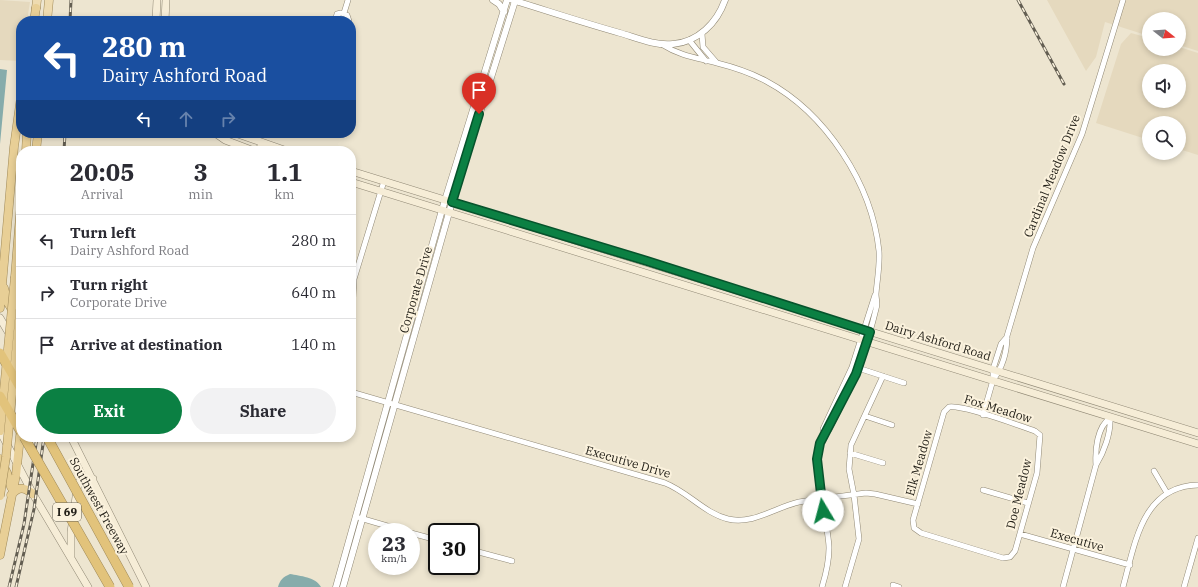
<!DOCTYPE html>
<style>
:root{--surface:#fff;--page:#f2f2f3;--text:#2b2b33;--muted:#7c7c81;--line:#e1e1e2;--accent:#0b8043}
body{margin:0;font-family:"IBM Plex Serif",serif;background:var(--page);color:var(--text);height:100vh;display:flex;flex-direction:column;font-size:15px;white-space:nowrap}
*{box-sizing:border-box;margin:0}
p{font-size:13px;color:var(--muted)}
.icon{flex:none;width:22px;height:22px;fill:none;stroke:currentColor;stroke-width:2;stroke-linecap:round;stroke-linejoin:round}
.map{position:relative;flex:1;overflow:hidden}
.side{position:absolute;left:16px;top:146px;width:340px;height:296px;display:flex;flex-direction:column;background:var(--surface);border-radius:16px;box-shadow:0 2px 6px #0003}
.side>*{flex:none}
.hud{position:absolute;left:16px;top:16px;width:340px;height:122px;border-radius:16px;box-shadow:0 2px 6px #0003;background:#1a4fa0;color:#fff;overflow:hidden}
.needle{width:26px;rotate:107deg}
.tools{position:absolute;left:1142px;top:12px;display:grid;gap:8px}
.tools a{display:grid;place-items:center;width:44px;height:44px;border-radius:50%;background:var(--surface);box-shadow:0 2px 6px #0003;font-size:20px}
.speed{position:absolute;left:368px;top:523px;display:flex;gap:8px;font-size:20px;font-weight:700;text-align:center}
.speed>*{display:grid;place-content:center;width:52px;height:52px;border-radius:50%;background:var(--surface);box-shadow:0 2px 6px #0003;line-height:1}
.speed small{font-size:10px;font-weight:400}
.speed .limit{border:2px solid #111;border-radius:6px;background:#fff;color:#111}
.pin{position:absolute;display:grid;place-items:center;width:34px;height:34px;color:#fff;margin:-41px -17px;border-radius:50% 50% 50% 0;rotate:-45deg;box-shadow:0 0 4px #0007}
.pin .icon{rotate:45deg}
.me{position:absolute;width:44px;margin:-22px;rotate:352deg;stroke-linejoin:round;filter:drop-shadow(0 0 3px #0008)}
.turn{display:flex;align-items:center;gap:14px;height:84px;padding:0 20px;font-size:18px}
.turn .icon{width:52px;height:52px;stroke-width:2.5}
.turn b{display:block;font-size:28px;line-height:34px}
.lanes{display:flex;align-items:center;height:38px;padding:0 20px;background:#0003;justify-content:center;gap:20px;direction:ltr}
.lanes .off{opacity:.35}
.eta{display:flex;justify-content:space-evenly;align-items:center;height:68px;text-align:center}
.eta b{font-size:24px;font-weight:700;line-height:28px}
.cta{display:flex;gap:8px;margin-top:auto;padding:8px 20px}
.cta a{flex:1;height:46px;border-radius:24px;background:var(--accent);color:#fff;font-size:16px;font-weight:700;line-height:46px;text-align:center}
.cta a+a{background:var(--page);color:var(--text)}
ul{padding:0;list-style:none}
li{display:flex;align-items:center;gap:12px;height:52px;padding:0 20px;border-top:1px solid var(--line)}
li div{flex:1}
li b{display:block;font-size:15px}
li em{font-style:normal}
.map>svg:first-child{display:block}
.built{fill:#e5d9be;fill-rule:evenodd}
.water{fill:#86acab}
.lines{fill:none;stroke-linecap:round;stroke-linejoin:round}
.minor-casing{stroke:#908875;stroke-width:6}
.tertiary-casing{stroke:#908875;stroke-width:7}
.secondary-casing{stroke:#908875;stroke-width:8}
.primary-casing{stroke:#a08a59;stroke-width:9}
.trunk-casing{stroke:#a08a59;stroke-width:9}
.minor{stroke:#fff;stroke-width:5}
.tertiary{stroke:#fff;stroke-width:6}
.secondary{stroke:#f6edd7;stroke-width:7}
.primary{stroke:#eedbb0;stroke-width:8}
.trunk{stroke:#e8cf96;stroke-width:8}
.rail-casing{stroke:#635e52;stroke-width:3}
.rail{stroke:#fbf2dd;stroke-width:1.5;stroke-dasharray:4.5;stroke-linecap:butt}
.trunk-bridge-casing{stroke:#a08a59;stroke-width:9;stroke-linecap:butt}
.motorway-bridge-casing{stroke:#a08a59;stroke-width:10;stroke-linecap:butt}
.trunk-bridge{stroke:#e8cf96;stroke-width:8}
.motorway-bridge{stroke:#e2c37b;stroke-width:9}
.route-casing{stroke:#07532c;stroke-width:10}
.route{stroke:#0b8043;stroke-width:7}
.labels{text-anchor:middle;stroke-width:4;stroke-linejoin:round;paint-order:stroke}
.shield{fill:#fbf2dd;stroke:#646054;stroke-width:1}
.shield-label{font-size:11px;font-weight:bold;fill:#242119}
.street-label{font-size:12px;fill:#242119;stroke:#fbf2dd}
</style>
<div class="map">
<svg width="1198" height="587" viewBox="0 0 1198 587">
<rect width="100%" height="100%" fill="#ede5d0"/>
<path class="built" d="M0,0L30,2L27,21H21V61L0,60Z
M1047,0H1198V51L1179,45V19H1149V36L1105,22L1096,57L1086,71Z
M1131,33L1149,38V49H1179V47L1198,53V155L1179,149V123H1149V140L1096,123L1121,44ZM1149,71H1179V101H1149Z"/>
<path class="water" d="M0,69L7,70L0,144Z
M290,574C300,576 316,577 321,587H278C280,580 283,577 290,574Z"/>
<g class="lines">
<g class="minor-casing">
<path id="minor" d="M344,13L348,0
M335,21L337,14L341,13L347,15L349,21
M702,34L703,47L716,62
M689,40L706,61
M663,45C680,56 698,58 717,63C733,67 751,73 766,81C826,113 872,184 879,251C880,266 877,280 876,294C876,299 878,304 876,309C866,352 849,391 829,430C805,443 829,524 829,548C829,561 826,574 822,587
M353,298L354,279L384,181
M858,368L904,383
M993,380C1002,368 1007,352 1007,336L1033,248L1082,134L1123,0
M351,392L665,483C688,492 704,513 728,519C753,525 776,507 799,502C821,498 844,496 866,493L875,494L918,504
M949,407C965,405 1017,425 1035,431L1040,435L1037,473L1015,551L1010,557L1003,558L921,533L914,528L913,520L944,412Z
M983,415L993,380V369L1001,344L1007,337
M865,416L892,425
M825,432L823,429L852,367L875,295
M850,453L883,463
M1096,465C1095,450 1097,427 1110,418
M1154,471L1167,493
M983,490L1028,503
M360,518L408,532
M411,533L437,540
M1020,534L1130,565
M471,550L512,561
M845,587L859,539L854,495L849,469L851,445L883,376
M893,587V585L899,587
M1063,587L1096,465C1104,452 1111,433 1110,418
M1123,587C1135,544 1142,486 1198,485
M1184,587L1198,538"/>
</g>
<g class="tertiary-casing">
<path id="tertiary" d="M493,0L499,4L504,12
M512,0C548,11 584,23 620,33C637,38 655,46 673,44C698,42 717,23 725,0
M336,587L442,210L507,0
M343,587L452,202L515,1"/>
</g>
<g class="secondary-casing">
<path id="secondary" d="M156,21L157,0
M165,21L166,0
M215,133L225,140L254,151
M235,133L287,151
M259,151L262,143
M351,171L1198,433
M351,182L1198,444
M0,318L10,335
M0,431L33,494L88,587
M71,437L146,587
M71,556V532L78,483L84,478L93,479"/>
</g>
<g class="primary-casing">
<path id="primary" d="M36,8L37,0
M47,21L49,0"/>
</g>
<g class="trunk-casing">
<path id="trunk" d="M34,21L36,8
M26,151L27,133
M36,151L38,133
M15,277L21,204
M4,288L8,303L14,313
M0,308L14,147L21,97
M0,459L7,473L11,487
M11,495C19,486 24,487 33,494
M0,555L16,475L21,427"/>
</g>
<use href="#minor" class="minor"/>
<use href="#tertiary" class="tertiary"/>
<use href="#secondary" class="secondary"/>
<use href="#primary" class="primary"/>
<use href="#trunk" class="trunk"/>
<g class="rail-casing">
<path id="rail" d="M1018,0L1064,84
M70,21L71,0
M64,151L65,133
M9,587L24,524L37,437
M16,587L34,509L44,437"/>
</g>
<use href="#rail" class="rail"/>
<g class="trunk-bridge-casing">
<path id="trunk-bridge" d="M0,431L15,277
M0,496L6,457L21,300"/>
</g>
<g class="motorway-bridge-casing">
<path id="motorway-bridge" d="M0,353L21,389
M0,396L21,432
M24,437L110,587
M47,437L129,587"/>
</g>
<use href="#trunk-bridge" class="trunk-bridge"/>
<use href="#motorway-bridge" class="motorway-bridge"/>
</g>
<g class="lines">
<g class="route-casing">
<path id="route" d="M479,114L452,202L647,261L870,332L856,374L820,443L817,459L823,511"/>
</g>
<use href="#route" class="route"/>
</g>
<g class="labels">
<rect class="shield" x="53" y="503" width="28" height="18" rx="3"/>
<g class="shield-label">
<text x="67" y="516">I 69</text>
</g>
<g class="street-label">
<text transform="translate(1052 176) rotate(-68)" y="4">Cardinal Meadow Drive</text>
<text transform="translate(416 290) rotate(-74)" y="4">Corporate Drive</text>
<text transform="translate(938 341) rotate(17)" y="4">Dairy Ashford Road</text>
<text transform="translate(998 409) rotate(17)" y="4">Fox Meadow</text>
<text transform="translate(628 462) rotate(16)" y="4">Executive Drive</text>
<text transform="translate(919 463) rotate(-74)" y="4">Elk Meadow</text>
<text transform="translate(1019 494) rotate(-76)" y="4">Doe Meadow</text>
<text transform="translate(99 506) rotate(61)" y="4">Southwest Freeway</text>
<text transform="translate(1077 540) rotate(16)" y="4">Executive</text>
</g>
</g>
</svg>
<div class="tools">
<a><svg class="needle" viewBox="-14 -14 28 28"><path d="M0-13l5 13h-10z" fill="#e53935"/><path d="M0 13l5-13h-10z" fill="#7c7c81"/></svg></a>
<a><svg class="icon" aria-label="sound" viewBox="0 0 24 24"><path d="M4 9h4l5-4v14l-5-4H4zM17 9q2 3 0 6"/></svg></a>
<a><svg class="icon" aria-label="search" viewBox="0 0 24 24"><circle cx="10" cy="10" r="6"/><path d="M15 15l6 6"/></svg></a>
</div>
<div class="speed"><div>23<small>km/h</small></div><div class="limit">30</div></div>
<div class="pin" style="left:479px;top:114px;background:#d93025"><svg class="icon" aria-label="arrive" viewBox="0 0 24 24"><path d="M6 21V4h12l-3 4 3 4H6"/></svg></div>
<svg class="me" style="left:823px;top:511px" viewBox="-20 -20 40 40"><circle r="19" fill="#fff"/><path d="M0-13L10 11 0 6-10 11z" fill="#0b8043"/></svg>
<div class="hud">
<div class="turn"><svg class="icon" aria-label="left" viewBox="0 0 24 24"><path d="M17 20v-9H6M10 6l-5 5 5 5"/></svg><div><b>280 m</b>Dairy Ashford Road</div></div>
<div class="lanes"><svg class="icon" aria-label="left" viewBox="0 0 24 24"><path d="M17 20v-9H6M10 6l-5 5 5 5"/></svg><svg class="icon off" aria-label="ahead" viewBox="0 0 24 24"><path d="M12 20V5M6 11l6-6 6 6"/></svg><svg class="icon off" aria-label="right" viewBox="0 0 24 24"><path d="M7 20v-9h11M14 6l5 5-5 5"/></svg></div>
</div>
<section class="side">
<div class="eta">
<div><b>20:05</b><p>Arrival</p></div>
<div><b>3</b><p>min</p></div>
<div><b>1.1</b><p>km</p></div>
</div>
<ul>
<li><svg class="icon" aria-label="left" viewBox="0 0 24 24"><path d="M17 20v-9H6M10 6l-5 5 5 5"/></svg><div><b>Turn left</b><p>Dairy Ashford Road</p></div><em>280 m</em></li>
<li><svg class="icon" aria-label="right" viewBox="0 0 24 24"><path d="M7 20v-9h11M14 6l5 5-5 5"/></svg><div><b>Turn right</b><p>Corporate Drive</p></div><em>640 m</em></li>
<li><svg class="icon" aria-label="arrive" viewBox="0 0 24 24"><path d="M6 21V4h12l-3 4 3 4H6"/></svg><div><b>Arrive at destination</b></div><em>140 m</em></li>
</ul>
<div class="cta"><a>Exit</a><a>Share</a></div>
</section>
</div>
